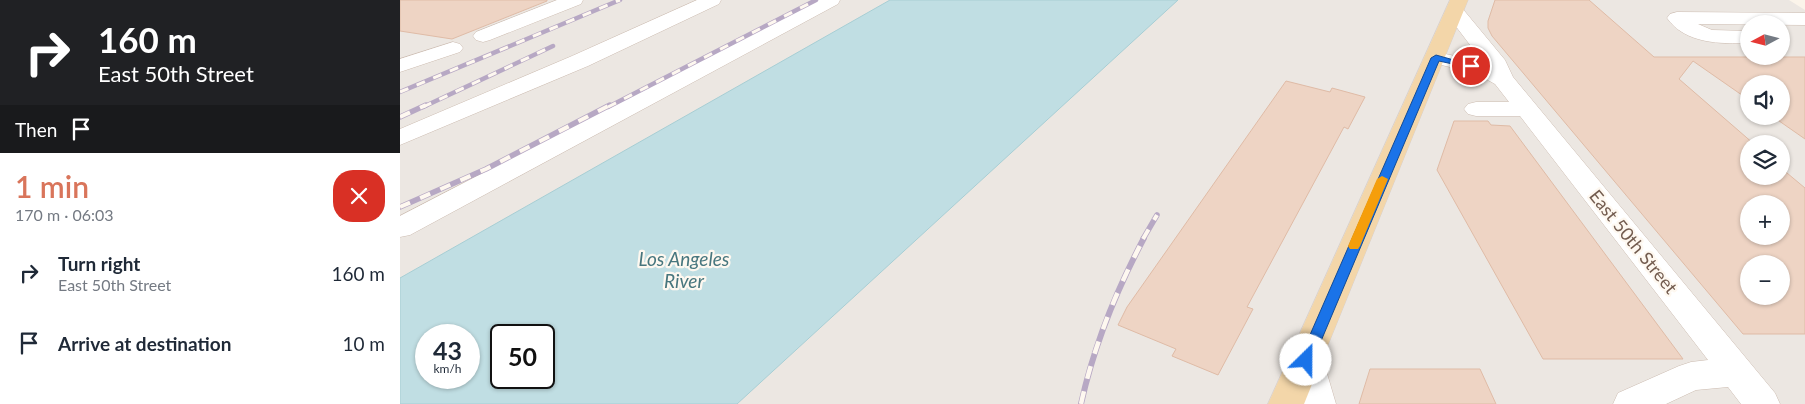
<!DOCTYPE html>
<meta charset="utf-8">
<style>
:root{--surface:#fff;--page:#f6f6f7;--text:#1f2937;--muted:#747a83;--accent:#d9755b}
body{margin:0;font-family:Lato,sans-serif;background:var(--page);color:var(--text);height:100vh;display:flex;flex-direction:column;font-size:19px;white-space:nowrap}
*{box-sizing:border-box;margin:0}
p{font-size:16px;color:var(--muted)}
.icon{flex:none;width:28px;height:28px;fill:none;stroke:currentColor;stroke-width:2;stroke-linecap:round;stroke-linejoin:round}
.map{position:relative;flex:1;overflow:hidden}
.panel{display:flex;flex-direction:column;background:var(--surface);width:400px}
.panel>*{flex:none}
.banner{background:#202124;color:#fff;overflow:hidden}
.needle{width:32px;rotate:263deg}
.fabs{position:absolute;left:1340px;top:15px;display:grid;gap:10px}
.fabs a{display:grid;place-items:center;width:50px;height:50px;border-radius:50%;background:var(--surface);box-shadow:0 1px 4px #0004;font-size:25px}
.speed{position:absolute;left:15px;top:324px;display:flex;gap:10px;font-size:25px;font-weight:700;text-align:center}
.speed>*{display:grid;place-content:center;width:65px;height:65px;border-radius:50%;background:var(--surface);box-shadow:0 1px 4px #0004;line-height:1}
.speed small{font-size:12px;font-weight:400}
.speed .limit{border:2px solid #111;border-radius:8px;background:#fff;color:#111}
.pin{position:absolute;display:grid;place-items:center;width:42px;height:42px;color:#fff;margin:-21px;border:2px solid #fff;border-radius:50%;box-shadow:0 1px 5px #0007}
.me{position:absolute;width:55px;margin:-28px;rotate:23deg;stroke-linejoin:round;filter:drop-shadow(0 0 4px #0008)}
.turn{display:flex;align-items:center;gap:18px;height:105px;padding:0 15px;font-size:22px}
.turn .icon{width:65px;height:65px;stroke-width:2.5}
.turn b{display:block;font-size:35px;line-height:42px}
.then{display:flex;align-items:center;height:48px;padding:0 15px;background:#0003;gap:10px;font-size:19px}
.round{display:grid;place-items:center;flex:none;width:52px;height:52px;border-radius:20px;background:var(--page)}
.overview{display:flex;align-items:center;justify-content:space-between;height:85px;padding:0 15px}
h1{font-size:30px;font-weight:600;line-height:38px;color:var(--accent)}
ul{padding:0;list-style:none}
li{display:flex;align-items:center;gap:15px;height:70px;padding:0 15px}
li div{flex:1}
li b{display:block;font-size:19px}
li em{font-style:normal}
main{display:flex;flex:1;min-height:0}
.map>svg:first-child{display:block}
.industrial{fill:#ece7e2;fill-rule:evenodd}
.water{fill:#c0dee3;stroke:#a7ced4;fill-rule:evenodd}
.building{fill:#eed4c4;stroke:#dfbba6;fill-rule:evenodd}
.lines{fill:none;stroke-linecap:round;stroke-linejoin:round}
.minor-casing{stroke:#ccbcb1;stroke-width:1}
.major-casing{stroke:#d8d1ce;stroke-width:1}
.minor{fill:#fff;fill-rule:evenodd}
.major{fill:#f3d6a9;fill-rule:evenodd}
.rail-far2-casing{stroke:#b7a8c4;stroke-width:4.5}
.rail-far1-casing{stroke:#b7a8c4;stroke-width:5.5}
.rail-casing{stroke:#b7a8c4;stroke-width:6}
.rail-far2{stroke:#fef8f0;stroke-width:3;stroke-dasharray:9;stroke-linecap:butt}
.rail-far1{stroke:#fef8f0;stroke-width:4;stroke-dasharray:11;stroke-linecap:butt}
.rail{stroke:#fef8f0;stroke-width:4.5;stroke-dasharray:13;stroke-linecap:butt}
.route{fill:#1a73e8;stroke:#114b97}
.slow{fill:#f59e0b}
.labels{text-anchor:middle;stroke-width:4.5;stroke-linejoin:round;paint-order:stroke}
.street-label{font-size:18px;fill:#735c4f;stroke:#fef8f0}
.water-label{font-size:19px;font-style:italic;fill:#47767e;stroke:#fef8f0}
</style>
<main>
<section class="panel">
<div class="banner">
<div class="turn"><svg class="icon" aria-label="right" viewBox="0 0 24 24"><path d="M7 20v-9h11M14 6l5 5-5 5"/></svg><div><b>160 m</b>East 50th Street</div></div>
<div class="then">Then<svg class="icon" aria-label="arrive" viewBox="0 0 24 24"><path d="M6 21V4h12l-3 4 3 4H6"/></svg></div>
</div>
<div class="overview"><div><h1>1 min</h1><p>170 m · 06:03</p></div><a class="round" style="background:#d93025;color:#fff"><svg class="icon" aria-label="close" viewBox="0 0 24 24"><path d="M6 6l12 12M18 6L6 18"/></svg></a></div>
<ul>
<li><svg class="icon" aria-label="right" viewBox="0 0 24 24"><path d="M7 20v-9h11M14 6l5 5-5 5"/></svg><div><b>Turn right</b><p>East 50th Street</p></div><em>160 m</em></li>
<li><svg class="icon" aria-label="arrive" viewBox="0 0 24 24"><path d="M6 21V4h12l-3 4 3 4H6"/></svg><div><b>Arrive at destination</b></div><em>10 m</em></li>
</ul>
</section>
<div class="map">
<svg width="1405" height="404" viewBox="0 0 1405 404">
<rect width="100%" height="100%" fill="#fbf4ea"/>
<path class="industrial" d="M0,0H1389L1405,10V404H0ZM1349,24H1381V56H1349ZM1349,84H1381V116H1349ZM1349,144H1381V176H1349ZM1349,204H1381V236H1349ZM1349,264H1381V296H1349ZM26,335H69V378H26ZM101,335H144V378H101Z"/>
<path class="water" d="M490,0H778L337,404H0V278ZM26,335H69V378H26ZM101,335H144V378H101Z"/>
<path class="building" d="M0,0H147V1L52,39L0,31Z
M1095,0H1189L1254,57H1405V139L1372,116H1381V84H1349V100L1293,61L1279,79L1354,144H1349V176H1381V168L1405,188V334H1343L1092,36L1088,28V21ZM1349,204H1381V236H1349ZM1349,264H1381V296H1349Z
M886,81L930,92L932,88L965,97L948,129L944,127L847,307L853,309L818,375L772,356L776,349L718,325L727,307Z
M1054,121H1088L1091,125L1110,126L1283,359H1143L1037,170Z
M970,369H1080L1096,404H959Z"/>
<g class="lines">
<g class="minor-casing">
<path id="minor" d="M157,0H183L181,4L90,40L83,42L76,40L73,36L76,32Z
M297,0H321L319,4L188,66L0,145V129L172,56Z
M417,0H440L438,4L10,235L0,237V216Z
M1055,6L1062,8L1105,60L1113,77L1375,393L1380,404H1341L1328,387L1296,390L1266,404H1213L1218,393L1279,366L1291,362L1308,360L1120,116H1076L1068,114L1064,109L1068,104L1076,102H1109L1095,84L1075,73L1029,62L1025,58L1029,54L1036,52L1083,62L1045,12L1048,8Z
M1277,12L1405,13V25L1298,24L1312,30L1349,31V43C1321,44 1285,44 1267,18L1270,14Z
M53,42L60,44L63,48L60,52L0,72V59Z
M906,346L918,350L923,360L936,404H900L889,360L894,350Z"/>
</g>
<g class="major-casing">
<path id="major" d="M1050,0H1068L904,404H868Z"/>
</g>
<use href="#minor" class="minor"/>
<use href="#major" class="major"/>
<g class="rail-far2-casing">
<path id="rail-far2" d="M0,92L220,0
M23,107L153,46
M208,107L416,0"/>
</g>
<g class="rail-far1-casing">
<path id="rail-far1" d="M0,117L26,105
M0,207L86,169L210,105
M743,239L757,215"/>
</g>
<g class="rail-casing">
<path id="rail" d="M681,404C694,345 716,291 744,238"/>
</g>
<use href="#rail-far2" class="rail-far2"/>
<use href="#rail-far1" class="rail-far1"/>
<use href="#rail" class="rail"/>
</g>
<path class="route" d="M1036,55L1075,66L1071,68L1039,61L913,360L911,364L906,365L901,364L899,360L1031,58Z"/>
<path class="slow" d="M982,176L988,179L960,246L958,249H950L948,246L977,179Z"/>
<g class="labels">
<g class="street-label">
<text transform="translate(1233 242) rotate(51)" y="6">East 50th Street</text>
</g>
<g class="water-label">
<text x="284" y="266">Los Angeles<tspan x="284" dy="22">River</tspan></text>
</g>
</g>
</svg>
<div class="fabs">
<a><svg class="needle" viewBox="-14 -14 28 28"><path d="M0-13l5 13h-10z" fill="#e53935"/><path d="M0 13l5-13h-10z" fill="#747a83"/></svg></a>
<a><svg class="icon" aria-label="sound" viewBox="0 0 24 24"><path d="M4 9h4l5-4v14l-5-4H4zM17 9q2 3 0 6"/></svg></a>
<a><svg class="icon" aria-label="layers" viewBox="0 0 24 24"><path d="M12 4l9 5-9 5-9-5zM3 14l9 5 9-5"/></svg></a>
<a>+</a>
<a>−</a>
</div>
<div class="speed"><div>43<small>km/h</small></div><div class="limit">50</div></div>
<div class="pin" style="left:1071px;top:66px;background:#d93025"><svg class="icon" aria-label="arrive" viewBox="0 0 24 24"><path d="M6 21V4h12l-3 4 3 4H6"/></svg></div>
<svg class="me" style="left:906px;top:360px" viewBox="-20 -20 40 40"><circle r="19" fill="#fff"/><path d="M0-13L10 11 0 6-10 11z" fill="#1a73e8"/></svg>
</div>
</main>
